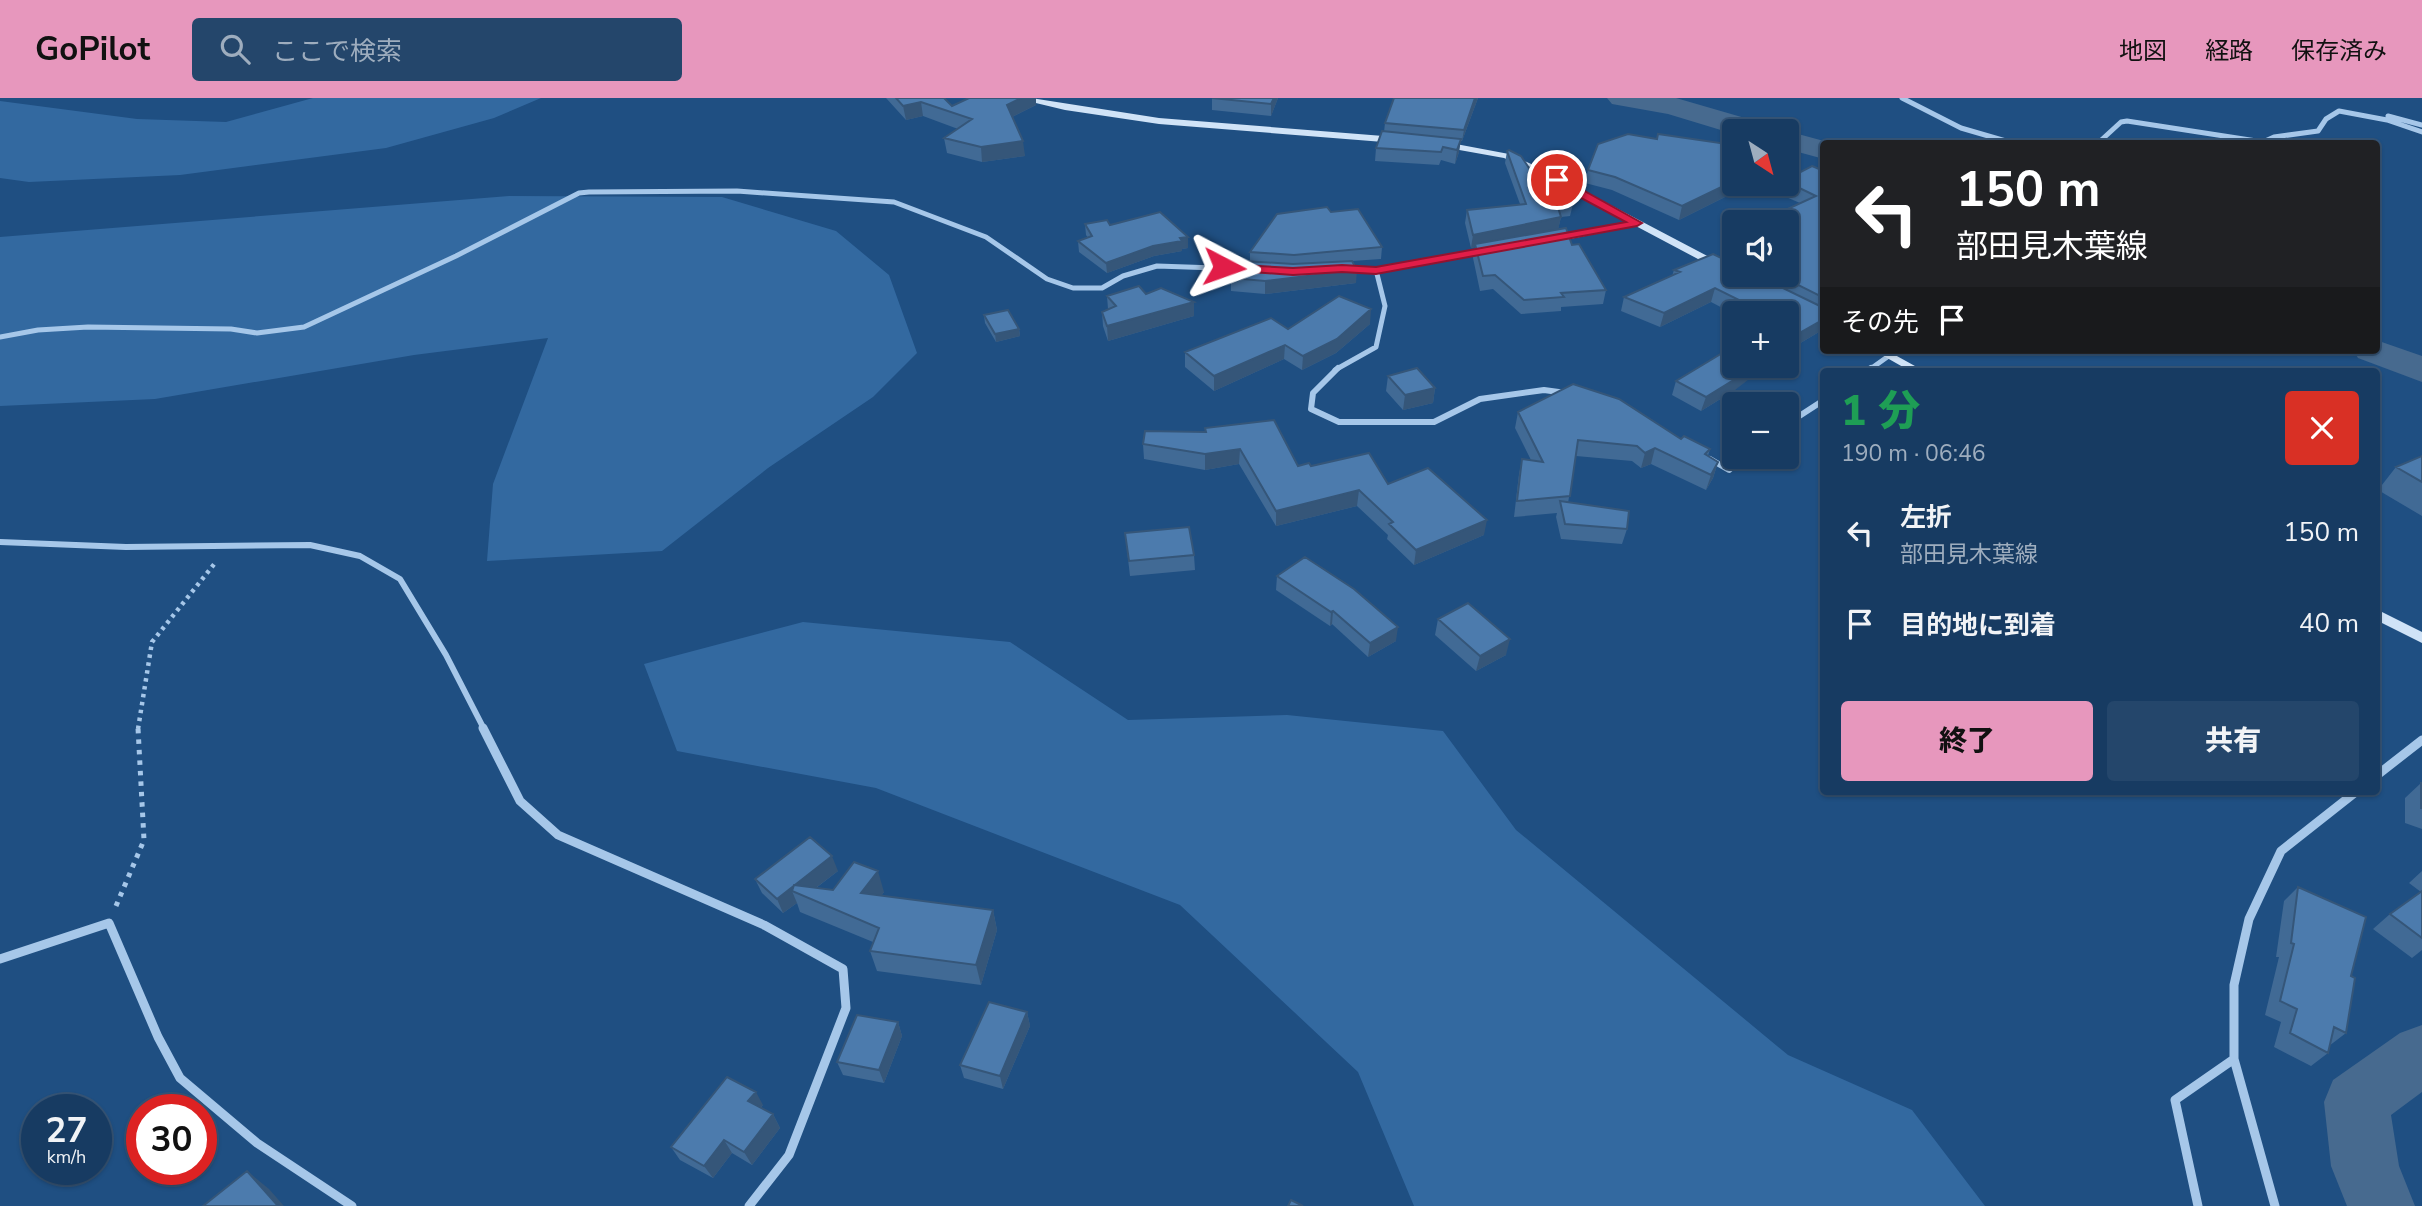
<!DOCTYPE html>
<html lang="ja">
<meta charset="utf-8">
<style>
:root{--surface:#173b62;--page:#24466b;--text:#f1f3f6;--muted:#9eadbe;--line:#365577;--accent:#e797bd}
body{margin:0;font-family:"Nunito Sans","Noto Sans JP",sans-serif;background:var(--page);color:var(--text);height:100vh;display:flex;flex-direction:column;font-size:26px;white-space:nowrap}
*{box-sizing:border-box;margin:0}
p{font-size:23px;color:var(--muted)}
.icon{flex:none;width:38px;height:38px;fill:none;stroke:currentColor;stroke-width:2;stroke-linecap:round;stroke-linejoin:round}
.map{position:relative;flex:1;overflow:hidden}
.details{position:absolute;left:1820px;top:270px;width:560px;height:427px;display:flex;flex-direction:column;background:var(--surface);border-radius:7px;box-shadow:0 2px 5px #0004,0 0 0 2px var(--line)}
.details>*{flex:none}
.hud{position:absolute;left:1820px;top:42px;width:560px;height:214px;border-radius:7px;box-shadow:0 2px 5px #0004,0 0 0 2px var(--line);background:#202124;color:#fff;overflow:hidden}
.needle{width:46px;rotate:144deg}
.controls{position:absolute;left:1722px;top:21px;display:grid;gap:14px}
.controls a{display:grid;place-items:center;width:77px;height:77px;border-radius:7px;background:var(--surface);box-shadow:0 2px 5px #0004,0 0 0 2px var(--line);font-size:35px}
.speed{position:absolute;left:21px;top:996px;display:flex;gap:14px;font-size:35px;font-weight:700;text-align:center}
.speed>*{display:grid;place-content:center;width:91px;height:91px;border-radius:50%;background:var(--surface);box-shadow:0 2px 5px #0004,0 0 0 2px var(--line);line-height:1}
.speed small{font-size:18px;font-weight:400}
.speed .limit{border:10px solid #d22;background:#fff;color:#111}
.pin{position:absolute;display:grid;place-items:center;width:60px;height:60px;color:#fff;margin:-30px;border:4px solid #fff;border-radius:50%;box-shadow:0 2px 7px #0007}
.me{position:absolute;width:77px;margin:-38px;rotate:94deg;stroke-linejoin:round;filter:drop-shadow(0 0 5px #0008)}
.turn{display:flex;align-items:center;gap:24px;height:147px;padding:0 21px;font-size:32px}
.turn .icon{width:91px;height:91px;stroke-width:2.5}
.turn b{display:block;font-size:49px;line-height:60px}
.then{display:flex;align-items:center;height:66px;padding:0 21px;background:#0003;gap:14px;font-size:26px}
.round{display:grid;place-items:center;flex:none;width:74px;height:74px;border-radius:7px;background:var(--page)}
.headline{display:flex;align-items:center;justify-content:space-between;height:119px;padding:0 21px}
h1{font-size:42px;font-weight:800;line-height:52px;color:#1e9e55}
.cta{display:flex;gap:14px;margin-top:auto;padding:14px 21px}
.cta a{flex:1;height:80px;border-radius:7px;background:var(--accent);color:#111;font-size:28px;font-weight:800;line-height:80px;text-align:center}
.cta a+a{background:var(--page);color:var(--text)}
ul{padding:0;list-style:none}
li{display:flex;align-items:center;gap:21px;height:91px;padding:0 21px}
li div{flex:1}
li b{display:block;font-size:26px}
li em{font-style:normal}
header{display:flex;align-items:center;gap:42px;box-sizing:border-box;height:98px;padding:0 35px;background:var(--accent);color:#111}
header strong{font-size:33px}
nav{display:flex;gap:38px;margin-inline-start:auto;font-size:24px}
.search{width:490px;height:63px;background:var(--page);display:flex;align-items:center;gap:18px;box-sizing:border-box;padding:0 24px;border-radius:7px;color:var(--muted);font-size:26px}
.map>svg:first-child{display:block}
.green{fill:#3369a0}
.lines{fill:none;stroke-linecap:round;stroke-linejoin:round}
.river{fill:#476a8f;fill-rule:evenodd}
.path-far1{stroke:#a6c7e9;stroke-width:4.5;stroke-dasharray:3.5 4.5;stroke-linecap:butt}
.path{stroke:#a6c7e9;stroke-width:5;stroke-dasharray:4.5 6;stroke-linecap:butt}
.street-far2{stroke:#a6c7e9;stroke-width:5}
.street-far1{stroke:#a6c7e9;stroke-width:6}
.street{stroke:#a6c7e9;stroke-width:9}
.secondary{fill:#d0e3f7;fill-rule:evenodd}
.wall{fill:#416a95}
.shaded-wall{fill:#355679}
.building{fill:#4c7bad;stroke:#355679;stroke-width:2}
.route{fill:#e11d48;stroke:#92132f;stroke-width:2}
</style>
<header>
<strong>GoPilot</strong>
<div class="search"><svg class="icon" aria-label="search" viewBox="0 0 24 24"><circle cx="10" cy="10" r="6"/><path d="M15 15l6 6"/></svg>ここで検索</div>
<nav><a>地図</a><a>経路</a><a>保存済み</a></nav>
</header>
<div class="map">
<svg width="2422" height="1108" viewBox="0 0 2422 1108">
<rect width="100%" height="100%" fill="#1f4f82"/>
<path class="green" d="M313,0H541L494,20L386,50L180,77L29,84L0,80V3L137,21L226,24Z
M509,98L722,99L836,133L889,177L917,255L873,299L768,370L662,453L487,463L493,386L548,240L414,257L155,301L0,308V139Z
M803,524L1010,544L1128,622L1287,617L1443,633L1516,732L1788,957L1912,1012L1985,1108H1414L1358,974L1180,807L876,690L677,653L644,566Z"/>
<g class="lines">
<path class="river" d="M1607,0H1676L1769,27L1773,33H1734V36L1668,16L1612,6Z
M1785,33H1787L1835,46H1824V61L1787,51Z
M2376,242L2422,258V284L2358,260L2353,252H2376Z
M2422,927V994L2391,1017L2399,1068L2415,1108H2347L2331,1068L2324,1004L2333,982L2400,935Z"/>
<path class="path-far1" d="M138,631L152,544L215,465"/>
<path class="path" d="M116,808L144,742L138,630"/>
<path class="street-far2" d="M1902,0L1961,30L2016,46
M2388,18L2422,27
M2097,46L2121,24L2127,23L2263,44L2274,39L2318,33L2326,21L2339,13L2387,22L2422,34
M1562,140L1637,125
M1348,170L1376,172L1481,153
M0,239L38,232L88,229L231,231L257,235L304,229L456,158L579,95L589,94L737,93L894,104L986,139L1047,181L1073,190H1102L1123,178L1157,168L1245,171
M1335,272L1376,249L1385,208L1376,172
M1869,272L1897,252"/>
<path class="street-far1" d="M1338,270L1313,295L1311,311L1339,324H1434L1480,301L1544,292L1566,295
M1867,273L1871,270
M1787,326L1824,302
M1710,361L1729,372L1743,359
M0,444L126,449L310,447L360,458L400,481L446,557L484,631"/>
<path class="street" d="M483,630L520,703L558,737L764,827L843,871L846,910L789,1057L749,1108
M2376,678L2422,642
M0,861L109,825L158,939L180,980L257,1045L352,1108
M2198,1108L2175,1002L2234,961
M2275,1108L2234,961V887L2249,821L2281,753L2357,693"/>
<path class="secondary" d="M1015,0H1031L1159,20L1396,39L1400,42L1396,45L1159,26L1065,12Z
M1440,43L1509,56L1540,70L1734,172V177H1739L1730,178L1534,74L1504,60L1437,48V44Z
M1873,252H1886L1924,273H1910Z
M2376,511L2422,534V545L2376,522Z"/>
</g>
<path class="wall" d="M886,0H944L952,8L1036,7L1012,19L1025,58L982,64L947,55L944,40L958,31L923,18L906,22Z
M1212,0H1278L1271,18L1212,12Z
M1394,0H1478L1462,43H1460L1459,54L1455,66L1441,62L1439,67L1375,63L1376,50L1384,34L1385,25Z
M1507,53L1573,106L1570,118L1561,119L1558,131L1572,147L1606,192L1603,206L1561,209V213L1521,216L1493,191L1480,193L1473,160L1475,149L1471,150L1465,125L1467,112L1520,106L1505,65Z
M1588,72L1734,86H1751L1679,122L1612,92L1585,85Z
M1824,73V231L1787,253V215L1734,216L1711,204L1660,229L1621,213L1624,199L1672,178L1674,172L1724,161L1727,150L1734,147V177H1787L1800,105L1779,96L1782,86H1787V81Z
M1331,114L1382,149L1381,161L1352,163L1356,185L1265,196L1231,193V180L1250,163V154Z
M1085,126L1110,127L1188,150L1182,151V153L1154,158L1107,175L1079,154L1078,143L1088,140L1086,137Z
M1146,196L1194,204V218L1108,243L1103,228L1102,214L1108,211L1107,198Z
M984,217L1019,231L1020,238L996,244L985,225Z
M1370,226L1336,255L1302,272L1284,261L1214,293L1185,269V254L1288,231Z
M1388,278L1435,290L1433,305L1403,312L1386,293Z
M1676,283L1735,292L1701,313L1672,297Z
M1518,314L1681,341L1710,351L1708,358L1718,364L1713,380L1706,392L1651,366L1641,370L1632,363L1576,358L1568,405L1627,431L1622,446L1561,441L1556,419L1557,415L1514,419L1519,376L1522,361L1531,362L1515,330Z
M1205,334L1298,368H1311L1388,386L1484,437L1414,467L1387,441L1388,437L1357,408L1276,428L1239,366L1205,372L1144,361L1143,346Z
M2422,358V418L2378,392L2396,369Z
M1125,435L1194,457L1195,472L1130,478Z
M1277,478L1396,543L1368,559L1332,526L1330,528L1276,492Z
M1438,521L1506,557L1476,573L1435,537Z
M2421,685H2422V731L2405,725V700Z
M838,773L816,790L833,792L884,794L881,798L993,812L997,832L981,887L877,873L870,853L873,844L800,814L797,805L783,815L762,795L755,781Z
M2422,773V852L2412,860L2373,831L2390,816L2421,794L2409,785Z
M2298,789L2351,878L2346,935L2329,948L2328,955L2311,968L2274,949L2281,924L2265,917L2279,859H2276L2284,803Z
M1027,914L1030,928L1003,991L964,980L960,967Z
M898,924L902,938L884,985L843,977L837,964Z
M763,1007L761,1010L773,1016L780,1030L752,1067L732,1055L713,1080L680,1062L671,1049Z"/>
<path class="shaded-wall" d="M1021,0H1036V7L1008,21L1007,7Z
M1274,0H1278L1271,18V6Z
M1475,0H1478L1462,43L1464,32Z
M921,4L923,18L906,22L903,8Z
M1461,41L1459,54L1455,66L1457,52Z
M1023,43L1025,58L982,64L981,49Z
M1734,83V86H1751L1679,122L1682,108Z
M1561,119L1558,132L1475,146V149L1471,150L1473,137Z
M1188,139V150L1182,151V153L1154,158L1107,175L1106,165L1153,148Z
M1357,172L1356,185L1265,196V183Z
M1715,190L1711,204L1660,229L1664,215Z
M1194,204V218L1108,243L1107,228Z
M1371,211L1370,226L1336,255L1302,272L1303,258Z
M1824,221V231L1787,253V242Z
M1019,231L1020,238L996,244L995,236Z
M1285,247L1284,261L1214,293V278Z
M1753,268H1766L1735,292L1701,313L1706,299Z
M1435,290L1433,305L1403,312L1405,297Z
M1655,350L1651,366L1641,370L1645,355Z
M1240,351L1239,366L1205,372V356Z
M1718,364L1713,380L1706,392L1711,377Z
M1359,392L1357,408L1276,428V413Z
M1487,422L1484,437L1414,467L1416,452Z
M1333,513L1332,526L1330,528L1331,514Z
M1398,529L1396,543L1368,559L1370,545Z
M1510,541L1506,557L1476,573L1480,558Z
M832,758L838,773L805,798L792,793L797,805L783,815L777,801Z
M878,773L884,794L868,816L861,795Z
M993,812L997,832L981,887L976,867Z
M1027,914L1030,928L1003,991L1000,978Z
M898,924L902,938L884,985L879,972Z
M756,994L763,1007L755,1016L748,1003Z
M773,1016L780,1030L752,1067L744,1054Z
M724,1042L732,1055L713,1080L704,1068Z
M247,1073L269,1091L284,1108H278Z"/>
<path class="building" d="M896,0H944L952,8L969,0H1021L1007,7L1023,43L981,49L944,40L972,21L921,4L903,8Z
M1212,0H1274L1271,6Z
M1394,0H1475L1464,32L1385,25Z
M1382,33L1461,41L1457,52L1443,49L1441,54L1376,50Z
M1628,36L1657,41L1658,36L1734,47V83L1682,108L1615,79L1588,72L1598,46Z
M1509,52L1521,58L1529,70L1535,68L1564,84L1573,106H1557L1561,119L1473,137L1467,112L1526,106L1507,53Z
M1812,68L1824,73V200L1778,177H1787V124H1759L1816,98L1787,84V81Z
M1327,109L1331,114L1358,111L1382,149L1294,157L1250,154L1277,116Z
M1160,114L1188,139L1180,140L1182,143L1153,148L1106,165L1078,143L1092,138L1085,126L1107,122L1110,127Z
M1566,130L1572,147L1579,146L1606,192L1561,195L1564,199L1524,202L1495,177L1483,178L1475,146Z
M1734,147V154L1727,150Z
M1713,156L1734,166V177H1756L1824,210V221L1787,242V215H1765L1715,190L1664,215L1624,199L1680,174L1674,172Z
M1243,163L1293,166L1352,163L1357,172L1265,183L1231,180Z
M1139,188L1146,196L1161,190L1194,204L1107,228L1102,214L1116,208L1107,198Z
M1339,198L1371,211L1337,241L1303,258L1285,247L1214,278L1185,254L1271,220L1288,231Z
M1008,212L1019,231L995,236L984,217Z
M1734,248V268H1753L1740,278L1706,299L1676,283Z
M1417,270L1435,290L1405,297L1388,278Z
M1573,286L1619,301L1681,341L1684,338L1710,351L1705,356L1718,364L1711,377L1655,350L1645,355L1637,348L1578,342L1570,398L1517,403L1522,361L1543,364L1518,314Z
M1274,322L1298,368L1309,365L1311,368L1369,355L1388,386L1428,370L1487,422L1416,452L1389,426L1393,424L1359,392L1276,413L1240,351L1205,356L1143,346L1145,333L1206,334L1205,330Z
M2422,358V384L2396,369Z
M1560,403L1629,413L1627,431L1565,426Z
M1189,429L1194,457L1129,463L1125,435Z
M1305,459L1354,491L1398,529L1370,545L1333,513L1331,514L1277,478Z
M1468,505L1510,541L1480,558L1438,521Z
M2421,685H2422V710H2421Z
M810,739L832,758L777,801L755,781Z
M854,764L878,773L861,795L993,812L976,867L870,853L879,830L792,793L794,787L833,792Z
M2298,789L2366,819L2351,878L2355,880L2346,935L2334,929L2328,955L2290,935L2297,911L2280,903L2294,846L2291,845Z
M2422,793V840L2390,816Z
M989,904L1027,914L1000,978L960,967Z
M857,917L898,924L879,972L837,964Z
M727,979L756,994L748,1003L773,1016L744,1054L724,1042L704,1068L671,1049Z
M247,1073L278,1108H203Z
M1291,1102L1303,1108H1288Z"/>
<path class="route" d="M1553,80H1561L1642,125L1637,128L1376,176L1342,174L1293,177L1224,172L1219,169L1224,166L1293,170L1342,167L1376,169L1626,124L1553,85Z"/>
</svg>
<div class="controls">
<a><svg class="needle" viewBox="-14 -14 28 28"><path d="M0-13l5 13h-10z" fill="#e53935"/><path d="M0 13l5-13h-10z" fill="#9eadbe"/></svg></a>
<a><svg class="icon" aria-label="sound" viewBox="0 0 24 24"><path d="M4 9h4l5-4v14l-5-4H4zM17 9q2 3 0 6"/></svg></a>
<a>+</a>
<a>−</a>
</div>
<div class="speed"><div>27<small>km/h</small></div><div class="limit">30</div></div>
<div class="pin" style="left:1557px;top:82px;background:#d93025"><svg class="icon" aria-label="arrive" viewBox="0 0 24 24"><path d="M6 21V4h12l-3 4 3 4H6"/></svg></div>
<svg class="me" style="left:1224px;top:169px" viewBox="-20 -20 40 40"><path d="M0-17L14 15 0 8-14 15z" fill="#e11d48" stroke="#fff" stroke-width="4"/></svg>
<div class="hud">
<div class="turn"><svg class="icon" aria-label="left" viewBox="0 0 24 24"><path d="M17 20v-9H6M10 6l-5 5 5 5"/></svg><div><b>150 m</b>部田見木葉線</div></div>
<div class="then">その先<svg class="icon" aria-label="arrive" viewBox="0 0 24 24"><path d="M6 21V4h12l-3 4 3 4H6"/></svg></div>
</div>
<section class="details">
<div class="headline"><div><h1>1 分</h1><p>190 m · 06:46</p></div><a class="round" style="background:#d93025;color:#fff"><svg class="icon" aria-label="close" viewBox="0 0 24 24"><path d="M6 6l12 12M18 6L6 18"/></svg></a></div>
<ul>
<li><svg class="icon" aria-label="left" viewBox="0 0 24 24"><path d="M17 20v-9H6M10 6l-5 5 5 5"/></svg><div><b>左折</b><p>部田見木葉線</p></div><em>150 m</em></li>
<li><svg class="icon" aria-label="arrive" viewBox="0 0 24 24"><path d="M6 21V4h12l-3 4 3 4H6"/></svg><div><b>目的地に到着</b></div><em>40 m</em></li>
</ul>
<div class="cta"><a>終了</a><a>共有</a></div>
</section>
</div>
